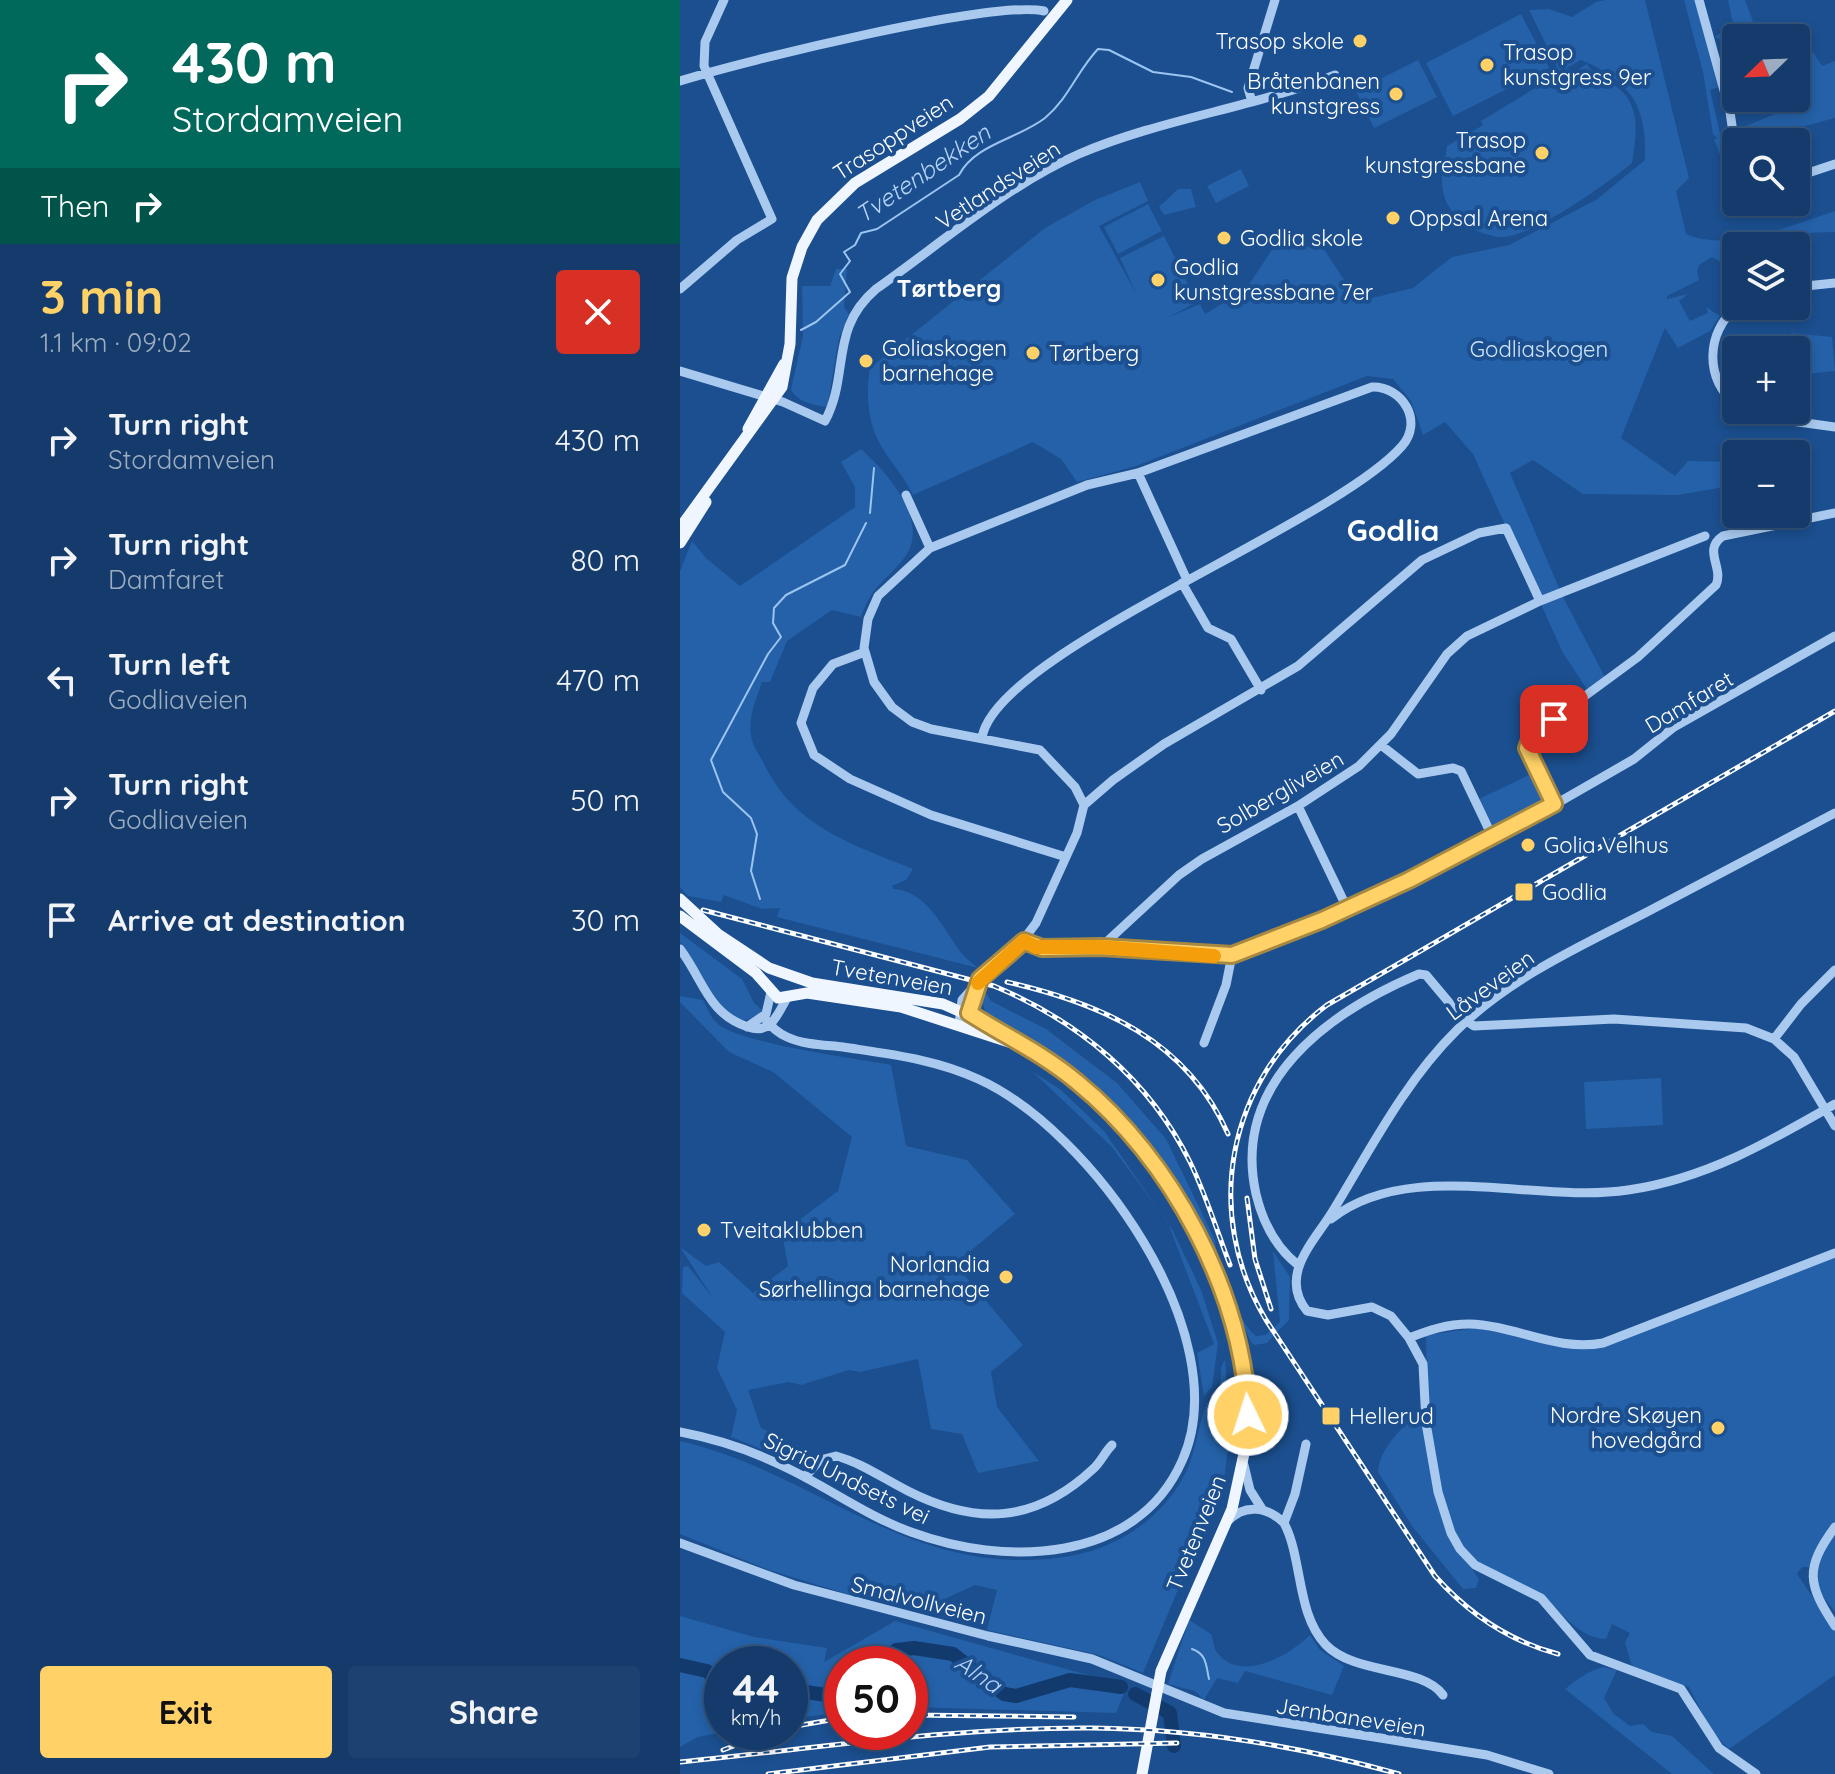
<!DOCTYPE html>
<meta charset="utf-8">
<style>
:root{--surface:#143b6b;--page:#1d4271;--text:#f1f3f6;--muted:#9dadc1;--line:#33557e;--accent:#ffd166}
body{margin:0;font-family:Quicksand,sans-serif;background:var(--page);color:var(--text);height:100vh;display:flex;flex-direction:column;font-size:30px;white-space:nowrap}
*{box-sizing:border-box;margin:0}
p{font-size:26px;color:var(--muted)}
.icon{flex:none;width:44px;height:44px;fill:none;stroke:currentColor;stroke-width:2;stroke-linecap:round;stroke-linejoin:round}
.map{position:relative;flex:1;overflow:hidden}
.drawer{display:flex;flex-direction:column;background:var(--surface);width:680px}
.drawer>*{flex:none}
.guide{background:#00695c;color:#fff;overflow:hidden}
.needle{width:52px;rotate:247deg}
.controls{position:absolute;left:1042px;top:24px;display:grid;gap:16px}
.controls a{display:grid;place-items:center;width:88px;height:88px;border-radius:8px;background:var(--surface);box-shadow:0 4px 12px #0003,0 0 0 2px var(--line);font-size:40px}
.speed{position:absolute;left:24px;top:1646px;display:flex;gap:16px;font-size:40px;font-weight:700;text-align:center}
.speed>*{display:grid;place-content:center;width:104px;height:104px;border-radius:50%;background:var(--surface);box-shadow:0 4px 12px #0003,0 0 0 2px var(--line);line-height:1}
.speed small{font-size:20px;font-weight:400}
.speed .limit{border:12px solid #d22;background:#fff;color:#111}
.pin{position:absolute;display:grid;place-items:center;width:68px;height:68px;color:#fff;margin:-34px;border-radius:16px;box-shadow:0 4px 12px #0006}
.me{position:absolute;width:88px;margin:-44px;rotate:356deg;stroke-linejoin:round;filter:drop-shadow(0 0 6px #0008)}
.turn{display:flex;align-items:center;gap:28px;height:168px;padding:0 40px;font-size:36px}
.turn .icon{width:104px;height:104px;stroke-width:2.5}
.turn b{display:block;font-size:56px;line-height:68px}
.then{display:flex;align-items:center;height:76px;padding:0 40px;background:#0003;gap:16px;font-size:30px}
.round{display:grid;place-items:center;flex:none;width:84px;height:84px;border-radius:8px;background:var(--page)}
.head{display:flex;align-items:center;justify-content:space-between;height:136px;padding:0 40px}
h1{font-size:48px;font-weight:700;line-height:60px;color:var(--accent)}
.button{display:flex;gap:16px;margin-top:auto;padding:16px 40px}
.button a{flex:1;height:92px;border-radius:8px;background:var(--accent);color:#111;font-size:32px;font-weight:700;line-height:92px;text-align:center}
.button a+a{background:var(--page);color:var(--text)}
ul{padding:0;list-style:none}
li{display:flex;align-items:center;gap:24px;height:120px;padding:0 40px}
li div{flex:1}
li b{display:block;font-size:30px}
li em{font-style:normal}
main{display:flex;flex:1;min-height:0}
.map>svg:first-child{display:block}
.green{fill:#2461a8}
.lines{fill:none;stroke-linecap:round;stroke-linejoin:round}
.stream{stroke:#9cc4f0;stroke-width:2}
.river{stroke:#123a6d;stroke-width:14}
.minor{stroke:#a9c9ee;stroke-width:9}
.major{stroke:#f0f6ff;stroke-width:11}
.rail-casing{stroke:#fff;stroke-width:5}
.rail{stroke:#1b4f8f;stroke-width:2;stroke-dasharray:6;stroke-linecap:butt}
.route-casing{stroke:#a68842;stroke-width:20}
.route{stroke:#ffd166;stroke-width:14}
.slow{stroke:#f59e0b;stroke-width:14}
.poi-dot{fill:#ffd166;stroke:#1b4f8f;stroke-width:3}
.labels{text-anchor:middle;stroke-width:8;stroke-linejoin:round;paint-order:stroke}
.poi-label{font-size:22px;fill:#fff;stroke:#1b4f8f;text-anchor:start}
.street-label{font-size:22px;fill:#fff;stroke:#1b4f8f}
.park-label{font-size:22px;fill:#cfe3fa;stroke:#1b4f8f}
.water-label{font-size:24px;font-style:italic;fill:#b5d3f5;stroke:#1b4f8f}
.neighbourhood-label{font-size:24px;font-weight:bold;fill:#fff;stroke:#1b4f8f}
.district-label{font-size:30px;font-weight:bold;fill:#fff;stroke:#1b4f8f}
</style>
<main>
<section class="drawer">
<div class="guide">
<div class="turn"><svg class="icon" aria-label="right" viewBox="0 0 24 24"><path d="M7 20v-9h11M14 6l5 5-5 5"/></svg><div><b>430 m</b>Stordamveien</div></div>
<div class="then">Then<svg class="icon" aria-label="right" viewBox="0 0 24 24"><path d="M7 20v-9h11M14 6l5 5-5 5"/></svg></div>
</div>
<div class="head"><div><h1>3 min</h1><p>1.1 km · 09:02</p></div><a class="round" style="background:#d93025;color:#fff"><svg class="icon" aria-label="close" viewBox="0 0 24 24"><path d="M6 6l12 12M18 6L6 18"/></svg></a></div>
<ul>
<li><svg class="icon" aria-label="right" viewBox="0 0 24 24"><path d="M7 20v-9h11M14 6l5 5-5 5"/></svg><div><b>Turn right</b><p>Stordamveien</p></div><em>430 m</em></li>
<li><svg class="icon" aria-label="right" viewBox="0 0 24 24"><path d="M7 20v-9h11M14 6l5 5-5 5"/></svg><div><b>Turn right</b><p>Damfaret</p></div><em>80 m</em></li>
<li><svg class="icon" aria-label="left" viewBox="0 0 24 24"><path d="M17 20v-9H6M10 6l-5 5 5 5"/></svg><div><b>Turn left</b><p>Godliaveien</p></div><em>470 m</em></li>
<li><svg class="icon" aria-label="right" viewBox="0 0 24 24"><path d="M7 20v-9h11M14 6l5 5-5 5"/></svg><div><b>Turn right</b><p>Godliaveien</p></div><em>50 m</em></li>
<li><svg class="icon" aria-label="arrive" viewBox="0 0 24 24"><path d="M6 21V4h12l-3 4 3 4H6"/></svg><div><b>Arrive at destination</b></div><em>30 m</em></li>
</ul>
<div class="button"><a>Exit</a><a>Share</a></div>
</section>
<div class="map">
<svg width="1155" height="1774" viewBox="0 0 1155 1774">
<rect width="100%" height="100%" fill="#1b4f8f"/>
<path class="green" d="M926,0H965L1009,178L996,191L1006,234C1049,253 1112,225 1155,211V232L1125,233L1121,248L1116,250V246H1056V265L1050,267L1032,257L1020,264L1017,271L1019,280L987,296V299L1008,294L999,301L1010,321L1028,313L1026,307L1040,316L1030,331L998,348L985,328L941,438L995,476L1008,461L1056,462V485L998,495L903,494L853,460L830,473L882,595L927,681L910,694L883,653L793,454L765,422L743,435L731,401L713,379L687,376L456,466L397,482L381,459L353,442L233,495C223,474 208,460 199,442C187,420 186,391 190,368L365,228L415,200L460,182L468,201L419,226L457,295L440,258L484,236L517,302L489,317L520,304L525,314L566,289L601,236L619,249L640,243L672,292L688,299L733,288L772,257L829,245L916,200L965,160C967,106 951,81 901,60L885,69L889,68L894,72L907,64C914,76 919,76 931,83C962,101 957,133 952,163C925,185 858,233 825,237C811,238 790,229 780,220C769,210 762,197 762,182C761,170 766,158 767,146L803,125L801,121L880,73L849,10L869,9L892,17L916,2Z
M1004,0H1015L1039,87L1030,90L1041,138H1051L1042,141L1052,139L1055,171L1045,167L1034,140L1037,138L1033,134L1023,72Z
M1048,0H1065L1075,27H1058L1057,31L1039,39L1035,37L1053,24Z
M841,14L869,68L773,116L746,63Z
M1116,39L1126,42L1142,66L1155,61V118L1065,142L1063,127L1105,110L1101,98H1116Z
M738,60L757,97L694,128L676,91Z
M561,169L569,186L536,203L527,186Z
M498,189H511L516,207L484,215L479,207Z
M468,204L482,231L438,254L424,227Z
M156,269H167L164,307L169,314L159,338L148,403L146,407C135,405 116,402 111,389L123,336L122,286H150Z
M1111,333L1152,337L1155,371L1116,375V350H1102Z
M181,449C206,471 251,522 225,557C206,582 193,583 181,617L152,610L107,641L90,682H82C77,697 68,716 71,734C71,743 79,754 83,762C115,828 170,843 233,869L226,880L212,886L213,889C246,890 263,928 280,951C285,958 292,963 298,968L97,917L100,908L82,909L44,895L41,902L8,896L0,887V571L12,541L26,558L60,586L175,507V487L161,462Z
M853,773L865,795L864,801L814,828L797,800Z
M0,933L62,979L74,1003L83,1011L78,1018L60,1021L42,1009L0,942Z
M305,992L311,1001L366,1029L437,1083L486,1139L535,1240C537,1262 558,1323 576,1336L585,1335L600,1322L593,1251L610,1277L609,1320L587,1343L574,1345L571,1342L513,1216L454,1129L427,1098L388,1065L306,1013L301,1000Z
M0,996L23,1000C27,1007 30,1017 36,1022C54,1043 179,1059 211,1065L226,1146L287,1160L335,1214L275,1264L343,1345L311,1372L317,1407L359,1461L298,1473L282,1434L251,1429L238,1359L180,1372L169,1370L121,1385L109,1382L68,1390L81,1428L128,1451L104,1458L51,1437L57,1410L37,1368L45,1332L2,1293L3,1267L8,1266L33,1298L0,1247L26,1266L39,1262L73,1293L108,1266L102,1233L158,1191L172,1137L93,1072L49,1052L0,1002Z
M353,1072L381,1090L424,1131L493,1231L521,1290L538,1343L532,1387L524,1396L517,1353L534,1344L488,1223L432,1147Z
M981,1078L983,1125L906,1129L904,1082Z
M1155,1257V1612L1138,1590V1567H1122L1117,1574L1155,1630V1675L1049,1749L1031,1731L1009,1687L961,1672L951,1664L945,1642L950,1633L932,1624L926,1639C900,1639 882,1612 862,1596C841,1581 812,1576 793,1558C747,1513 747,1396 746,1335L797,1328L847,1339L922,1347Z
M545,1360L550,1432L544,1480L463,1673L419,1655L307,1630L317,1590L295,1585L245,1608L164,1593L89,1570L0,1534V1441C137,1473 226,1576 377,1558C420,1553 458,1535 487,1501C514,1470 514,1443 525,1407C528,1399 536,1397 539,1389C543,1379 538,1368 545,1360Z
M742,1410L768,1535L799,1579L796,1588L783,1589L732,1526L698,1472C699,1448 724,1425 742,1410Z
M0,1616L74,1637L147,1648L144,1662L215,1621L447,1686L436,1713L230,1707V1664H162V1712L110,1719V1664H42L43,1732L18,1737L0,1747Z
M509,1620L531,1634C533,1639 534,1648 536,1651C559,1685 610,1655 630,1635L640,1650L664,1666L652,1695L565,1671L558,1683L537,1678L524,1700L515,1691L488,1684Z
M923,1667L937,1670L924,1698L934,1714L950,1726L963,1724L972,1732L992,1736L1034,1774H992L885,1689C896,1680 908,1671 923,1667Z"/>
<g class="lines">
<path class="stream" d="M121,330L136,322L170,292L160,274L170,261L164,252L175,245L181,233L197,229L279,175C295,144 338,139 365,118C389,98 397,71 418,49L429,50L473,72L511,77L552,92
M190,513L194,468
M80,899L71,871L77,834L71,818L43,792L31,760L88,654L101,637L93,623L94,608L106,595L165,565L186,523
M512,1649C527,1654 526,1666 529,1679"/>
<path class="river" d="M207,1664L216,1650L234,1648L273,1654L324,1694L336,1696L390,1680L441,1687
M0,1665L27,1671L42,1687
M110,1690L162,1697
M455,1694L490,1713L494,1746"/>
<path class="minor" d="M1019,0L1050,112L1056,153
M0,81C64,61 312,0 364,11
M572,102L568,88L595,0
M1116,177L1155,164
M1116,287L1155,283
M0,289L57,240L92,219L24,66L25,42L44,0
M0,371L103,402L145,421C170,374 149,329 196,289C260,244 328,185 399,154C481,119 572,108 655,75
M1056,405C1024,377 1026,334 1057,306
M1064,410L1083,417L1155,427
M458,473L507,580
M226,495L250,548
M502,583L528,628L551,639L581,690
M185,652L153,664L133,688L121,723L134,755L170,779L251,815L386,857
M701,745L738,774L773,768L781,771L813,838
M874,804L848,755L852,735L958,657L1036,585C1044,567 1022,550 1043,536L1155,513
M404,805L433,780L484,744L618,666L742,560L799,533L826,528L860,601
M618,806L667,908
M344,941L362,948L421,947L532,956L567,950L729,880L846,821L954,759L994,727L1155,636
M421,947L499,875L522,859L618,806L679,766L711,734L767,654L787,636L860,601L1025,536
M0,949C24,981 28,1014 68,1027C91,1035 97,1015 107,998
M285,1020L297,985
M279,1024L282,1000L308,971L337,948L356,923L397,833L404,805L395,787L360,750L251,729L232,722L212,707L194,682L184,648L188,619L198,596L250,548L407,485L458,473L692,387C722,386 744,421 722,446C653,525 314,653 302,738
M67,1027L86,1014L91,992
M1094,1039L1121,1004L1155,970
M524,1043L546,985L552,955
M651,1219C730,1157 854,1204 948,1190C1025,1179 1089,1142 1155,1104
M618,1265C595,1247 583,1223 576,1194C551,1082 649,1012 739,974L746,975L782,1018L794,1026L934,1019L1066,1028L1094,1039L1114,1057L1155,1126
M729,1338C749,1330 767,1324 789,1324C835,1325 876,1352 923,1343L1155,1253
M0,1432C37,1439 73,1451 107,1468C149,1488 187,1516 231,1532C323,1566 456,1565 502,1461C559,1336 410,1129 298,1079C255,1059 209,1054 163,1047C146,1045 124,1045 107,1037C98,1033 90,1026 84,1017
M564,1465L570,1490L582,1509
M125,1477L140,1460L156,1456C182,1463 204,1479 228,1491C297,1526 355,1523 413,1469C421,1462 424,1453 432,1445
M548,1521C565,1503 588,1507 604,1523C623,1559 616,1614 646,1645C675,1675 742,1666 763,1695
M604,1523L615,1494L626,1444
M1155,1527C1124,1569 1128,1585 1155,1626
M0,1543L114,1585L308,1636L412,1659L544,1713L807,1755L869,1774
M1076,1774L1039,1748L1001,1689L910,1655L861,1598L795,1565L780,1549L771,1533L758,1492L746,1423L743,1364L729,1338L711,1316L692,1307L648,1315L627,1311C597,1274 637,1239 654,1209C691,1148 726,1080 777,1030C831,977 901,946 967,912C1030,879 1092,846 1155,813"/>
<path class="major" d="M68,429L104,364
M0,528L102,387L110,344L112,278L122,247L137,220L175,183L280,119L309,96L387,0
M0,543L26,502
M0,899L38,934L89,968L132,983L263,1004L322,1030L380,1068L428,1111L474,1168L513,1230L537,1282L559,1342L567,1384L568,1435L552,1509L481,1671L462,1774
M0,916L76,973L98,998L127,993L221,1007L338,1045"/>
<g class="rail-casing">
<path id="rail" d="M23,910L314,986C398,1021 469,1079 510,1162C526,1195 537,1231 550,1265
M327,982C420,1003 507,1040 548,1134
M567,1198L575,1259L591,1309
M878,1654C829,1641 789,1614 755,1576L586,1320C522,1213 547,1080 647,1005L1155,711
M230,1715L394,1717
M110,1727L162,1718
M43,1750L91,1732
M0,1762C137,1748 275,1727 412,1728C516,1729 619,1746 719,1774
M88,1774L310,1747L497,1743"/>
</g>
<use href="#rail" class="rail"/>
</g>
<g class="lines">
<g class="route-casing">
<path id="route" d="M568,1415C563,1293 492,1159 397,1082C364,1054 325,1036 289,1013L300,979L344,941L362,948L421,947L552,955L642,920L729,880L874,804L847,748L852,735L874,719"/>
</g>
<use href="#route" class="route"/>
<path class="slow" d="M298,983L344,941L356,947H421L534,956"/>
</g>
<g class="poi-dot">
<circle cx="680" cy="41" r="8"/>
<circle cx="807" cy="65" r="8"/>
<circle cx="716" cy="94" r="8"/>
<circle cx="862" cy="153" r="8"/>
<circle cx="713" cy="218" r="8"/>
<circle cx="544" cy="238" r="8"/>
<circle cx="478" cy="280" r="8"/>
<circle cx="353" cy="353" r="8"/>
<circle cx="186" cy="361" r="8"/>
<circle cx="848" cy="845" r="8"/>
<rect x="834" y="882" width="20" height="20" rx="4"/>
<circle cx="24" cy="1230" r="8"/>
<circle cx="326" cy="1277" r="8"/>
<rect x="641" y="1406" width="20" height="20" rx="4"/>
<circle cx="1038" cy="1428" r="8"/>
</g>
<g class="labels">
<g class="poi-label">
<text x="664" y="49" text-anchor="end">Trasop skole</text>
<text x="823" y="60">Trasop<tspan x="823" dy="25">kunstgress 9er</tspan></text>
<text x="700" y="89" text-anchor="end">Bråtenbanen<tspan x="700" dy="25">kunstgress</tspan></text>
<text x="846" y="148" text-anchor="end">Trasop<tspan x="846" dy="25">kunstgressbane</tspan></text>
<text x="729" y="226">Oppsal Arena</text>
<text x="560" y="246">Godlia skole</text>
<text x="494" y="275">Godlia<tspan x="494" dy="25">kunstgressbane 7er</tspan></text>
<text x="202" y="356">Goliaskogen<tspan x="202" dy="25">barnehage</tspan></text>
<text x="369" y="361">Tørtberg</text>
<text x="864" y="853">Golia Velhus</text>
<text x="862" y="900">Godlia</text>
<text x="40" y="1238">Tveitaklubben</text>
<text x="310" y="1272" text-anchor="end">Norlandia<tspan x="310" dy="25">Sørhellinga barnehage</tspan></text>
<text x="1022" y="1423" text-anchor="end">Nordre Skøyen<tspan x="1022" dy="25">hovedgård</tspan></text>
<text x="669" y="1424">Hellerud</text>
</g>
<g class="street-label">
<text transform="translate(213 137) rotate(-33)" y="8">Trasoppveien</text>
<text transform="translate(318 185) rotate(-33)" y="8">Vetlandsveien</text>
<text transform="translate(1009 702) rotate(-31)" y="8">Damfaret</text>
<text transform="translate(600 792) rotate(-30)" y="8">Solbergliveien</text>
<text transform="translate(212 977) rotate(10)" y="8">Tvetenveien</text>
<text transform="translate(810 985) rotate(-36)" y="8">Låveveien</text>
<text transform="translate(167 1478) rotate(26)" y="8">Sigrid Undsets vei</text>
<text transform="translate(516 1533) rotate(-68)" y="8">Tvetenveien</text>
<text transform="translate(239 1600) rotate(14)" y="8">Smalvollveien</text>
<text transform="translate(671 1717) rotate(9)" y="8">Jernbaneveien</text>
</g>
<g class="park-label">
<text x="859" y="357">Godliaskogen</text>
</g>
<g class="water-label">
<text transform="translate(243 174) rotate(-34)" y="8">Tvetenbekken</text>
<text transform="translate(298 1674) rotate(34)" y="8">Alna</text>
</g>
<g class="neighbourhood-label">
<text x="269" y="297">Tørtberg</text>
</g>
<g class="district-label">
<text x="713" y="541">Godlia</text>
</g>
</g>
</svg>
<div class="controls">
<a><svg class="needle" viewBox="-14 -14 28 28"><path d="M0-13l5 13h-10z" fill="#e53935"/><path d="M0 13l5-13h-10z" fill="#9dadc1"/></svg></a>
<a><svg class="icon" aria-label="search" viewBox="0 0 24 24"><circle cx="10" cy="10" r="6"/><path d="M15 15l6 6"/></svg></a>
<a><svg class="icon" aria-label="layers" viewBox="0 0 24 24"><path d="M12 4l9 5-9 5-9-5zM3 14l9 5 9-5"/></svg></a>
<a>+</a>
<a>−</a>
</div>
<div class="speed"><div>44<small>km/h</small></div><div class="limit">50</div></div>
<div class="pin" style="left:874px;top:719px;background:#d93025"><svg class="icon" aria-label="arrive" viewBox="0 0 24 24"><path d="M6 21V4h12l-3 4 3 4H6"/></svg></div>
<svg class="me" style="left:568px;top:1415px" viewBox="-20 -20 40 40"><circle r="17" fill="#ffd166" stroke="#fff" stroke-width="3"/><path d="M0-11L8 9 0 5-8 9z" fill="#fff"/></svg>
</div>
</main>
